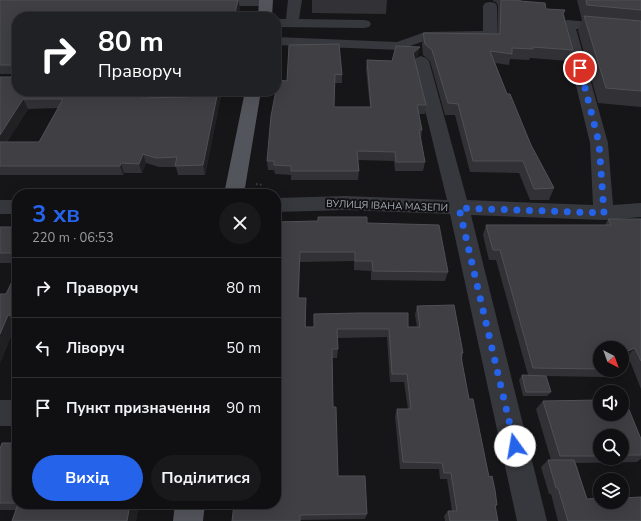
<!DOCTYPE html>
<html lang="uk">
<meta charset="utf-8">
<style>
:root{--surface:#101012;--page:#19191b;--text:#f1f3f6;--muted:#9c9d9f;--line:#303032;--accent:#2563eb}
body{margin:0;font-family:"Nunito Sans",sans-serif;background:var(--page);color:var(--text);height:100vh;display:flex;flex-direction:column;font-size:15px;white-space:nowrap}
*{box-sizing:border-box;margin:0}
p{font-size:13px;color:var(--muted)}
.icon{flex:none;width:22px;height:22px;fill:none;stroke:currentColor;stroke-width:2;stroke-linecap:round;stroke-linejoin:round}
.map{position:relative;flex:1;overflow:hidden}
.drawer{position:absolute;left:12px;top:189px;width:269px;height:320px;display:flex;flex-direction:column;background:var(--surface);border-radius:16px;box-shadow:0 4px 16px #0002,0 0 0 1px var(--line)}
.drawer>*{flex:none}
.guide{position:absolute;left:12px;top:12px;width:269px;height:84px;border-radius:16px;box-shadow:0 4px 16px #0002,0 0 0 1px var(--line);background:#202124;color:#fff;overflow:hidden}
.needle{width:26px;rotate:139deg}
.fabs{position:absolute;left:593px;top:341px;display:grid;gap:8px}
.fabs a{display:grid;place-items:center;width:36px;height:36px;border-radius:50%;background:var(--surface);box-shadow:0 4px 16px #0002,0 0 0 1px var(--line);font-size:20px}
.pin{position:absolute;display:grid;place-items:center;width:34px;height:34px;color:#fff;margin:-17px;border:2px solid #fff;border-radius:50%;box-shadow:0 1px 4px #0007}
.me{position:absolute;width:44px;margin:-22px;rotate:347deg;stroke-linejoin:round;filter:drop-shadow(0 0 3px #0008)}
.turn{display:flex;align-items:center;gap:14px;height:84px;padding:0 20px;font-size:18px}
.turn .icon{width:52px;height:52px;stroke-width:2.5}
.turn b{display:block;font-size:28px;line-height:34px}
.round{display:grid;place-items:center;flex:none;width:42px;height:42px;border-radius:21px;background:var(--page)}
.headline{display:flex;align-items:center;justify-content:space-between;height:68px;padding:0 20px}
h1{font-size:24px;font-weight:700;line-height:30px;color:var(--accent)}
.action{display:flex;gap:8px;margin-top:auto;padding:8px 20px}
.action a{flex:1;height:46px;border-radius:24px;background:var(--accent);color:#fff;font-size:16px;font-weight:700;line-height:46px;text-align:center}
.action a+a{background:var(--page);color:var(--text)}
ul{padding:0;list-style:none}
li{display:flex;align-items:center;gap:12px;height:60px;padding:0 20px;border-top:1px solid var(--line)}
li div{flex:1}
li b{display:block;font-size:15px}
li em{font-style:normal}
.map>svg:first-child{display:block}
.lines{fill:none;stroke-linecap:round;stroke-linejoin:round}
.path{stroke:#3d3f44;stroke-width:2;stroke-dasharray:1.5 2.5;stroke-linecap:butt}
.minor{fill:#37383d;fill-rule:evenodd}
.major{fill:#53555c;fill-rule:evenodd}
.wall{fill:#323236;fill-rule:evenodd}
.shaded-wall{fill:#212124}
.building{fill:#3f3f44;stroke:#4f5156}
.route{stroke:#2563eb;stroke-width:7;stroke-dasharray:0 12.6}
.labels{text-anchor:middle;stroke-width:4;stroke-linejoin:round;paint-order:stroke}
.street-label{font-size:10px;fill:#a8adb8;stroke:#111113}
</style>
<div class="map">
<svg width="641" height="521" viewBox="0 0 641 521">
<rect width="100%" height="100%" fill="#161618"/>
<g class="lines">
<path class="path" d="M256,184L263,185"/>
<path class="minor" d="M204,0H270L272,2L270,5L265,6H209L204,5L202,2Z
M288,0H302L299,19L364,20L369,21L371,24L369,27L364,28L276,27V19H286Z
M490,2L495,3L497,6V35L495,38L490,39L427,40L399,50L276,45V37L397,42L425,32L483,31V6L485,3Z
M568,20L641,27V35L576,29L608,143L613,205L641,203V217L604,220L471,215L547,521H517L450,214L346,210L276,212V198L346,196L447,200L413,61L416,58L421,56L426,58L429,61L467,200L593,205L590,143L561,24L563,21Z
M0,200H17V214H0Z
M0,400H17V426H0Z"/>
<path class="major" d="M259,0H273L272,17H258Z
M245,91H261L244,194H224Z
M175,504H205L203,521H173Z"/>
</g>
<path class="wall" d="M0,0L240,8L237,17H17V91H150L148,97H189L191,91H222L205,175H178L176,167H159L146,163L142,173H124L123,175H0V77H13V74H0ZM58,108L39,142H7L28,109Z
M312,0H387L386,14L312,13Z
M493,0H520V1L564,14L573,50L569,61L530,58L529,60L510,59L509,65L495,63L507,94L531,145L554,188L549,200H530L519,173L470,172L455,115H445L430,61L423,55L422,44L423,33L497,34L498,6L496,2L493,1Z
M577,0H641V107L598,103L578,31L582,20Z
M289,45L342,75V83H334V107H370L366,69L367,60L392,61L418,55L414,59L426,105L425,114H419L422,130L421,139L425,162L423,171H395L394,161L358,160L359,171L358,180H291V175L275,174L274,170H268L267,161L287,81Z
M608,219H641V389L628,356L622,358V348H600V370H611L604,377L546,376L551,392L547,396H523L519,380L522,375H528L496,260H489L483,235L486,225H605Z
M276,222L367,223L448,272L445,281L371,280V271L354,270V261L300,262L299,298L306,307V327H417L415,315L417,306L463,353L462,358V362L469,399L489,477L497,505L495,507L498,521H445L444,516L448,511H452L447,479H440L439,469H400L395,416L397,409H408L404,382H390L387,337L337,338L338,349L337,358H332L333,407L338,476L367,514L365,519L300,520L276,504Z
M0,227H17V263H0Z
M17,271V324H16L0,363V294H6Z
M543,401L641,439V459L637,462L576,463L587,499L641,521H558L551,494H549L541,467L548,460H551L536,409ZM600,436H622V458H600Z
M17,443V504H139L136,521H12L16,510H0V449Z"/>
<path class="shaded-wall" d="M238,0L240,8L237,17H234Z
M420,47L418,55L412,61L413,53Z
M144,91H150L144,107L142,98Z
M218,91H222L205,175L203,165Z
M23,99L28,109L1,151L0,149V135Z
M143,154L146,163L142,173L139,164Z
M121,163L124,173L123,175L120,166Z
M300,252V262L299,307L298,298Z
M8,315L16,324L0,363V334Z
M635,348L628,356L622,358V353Z
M130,504H139L136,521H127Z"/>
<path class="building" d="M0,0H238L234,17H17V91H144L142,98L189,97L191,91H218L203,165L175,166L177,157L156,158L143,154L139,164L121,163L120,166H0V142H39L63,99H23L0,135V77H13V65H0Z
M501,0H520V1L545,3L546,9L565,10L563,14L573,50L533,47V49L512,48V54L490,51L507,94H510L531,145L554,188L534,189L523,161H473L458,104L448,103L432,50L425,44L423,33L500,34Z
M586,0H641V10L587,5Z
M584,16L641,21V91L606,88Z
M339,44L342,75L335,74L334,107H371L367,60L392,61L396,46L420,47L413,53L426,105H417L422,130H419L425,162H396L395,152L357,151L359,171H291V166L274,165V161H267L271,116L278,80L287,81L289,45Z
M318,217H367V223L439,225L448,272L373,271L372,261H355V252H300L298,298H306L305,327H314V314L359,313H408V327H420L417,306L454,305L463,353H461L462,362L469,399H473L489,477L492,476L495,490L497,505H495L498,521H450L448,511H457L451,473H444L442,463L403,462L397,409H411L407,374H392L389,329H337L338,349H332L333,407H336L338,476H365L367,514L300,515V521H232L234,504H276V222L318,221Z
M608,219H641V361L635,348L622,353V348H600V369L533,368L500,250H493L486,225H611Z
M0,227H17V253H0Z
M17,271V315H8L0,334V294H6Z
M522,375L546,376L551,392H526Z
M600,400V414H622V400H625L641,439V455H622V436H600V456H560L543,401Z
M2,443H17V503H0V449Z
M548,460H574L587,499L600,498V502H622V498L641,497V521H568L558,488H556Z
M18,504H130L127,521H12Z"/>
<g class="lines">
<path class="route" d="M515,446L459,208L604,213L599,143L580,68"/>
</g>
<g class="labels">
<g class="street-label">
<text transform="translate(387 205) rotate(2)" y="4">ВУЛИЦЯ ІВАНА МАЗЕПИ</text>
</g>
</g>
</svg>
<div class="fabs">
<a><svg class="needle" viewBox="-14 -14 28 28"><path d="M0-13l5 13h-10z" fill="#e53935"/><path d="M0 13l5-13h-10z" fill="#9c9d9f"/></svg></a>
<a><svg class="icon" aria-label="sound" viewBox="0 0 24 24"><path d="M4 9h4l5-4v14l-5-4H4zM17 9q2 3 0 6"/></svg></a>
<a><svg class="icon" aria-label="search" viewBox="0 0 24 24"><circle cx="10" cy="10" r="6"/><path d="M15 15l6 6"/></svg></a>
<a><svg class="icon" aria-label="layers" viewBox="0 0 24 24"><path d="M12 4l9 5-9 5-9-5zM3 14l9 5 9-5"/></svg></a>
</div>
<div class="pin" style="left:580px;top:68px;background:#d93025"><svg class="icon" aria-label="arrive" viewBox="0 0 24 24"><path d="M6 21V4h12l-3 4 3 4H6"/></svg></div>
<svg class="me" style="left:515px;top:446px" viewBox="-20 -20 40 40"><circle r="19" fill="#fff"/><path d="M0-13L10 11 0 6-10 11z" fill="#2563eb"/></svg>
<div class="guide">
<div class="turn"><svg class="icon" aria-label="right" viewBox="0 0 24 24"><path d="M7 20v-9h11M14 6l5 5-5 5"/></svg><div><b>80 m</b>Праворуч</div></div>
</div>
<section class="drawer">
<div class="headline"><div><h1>3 хв</h1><p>220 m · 06:53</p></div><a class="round"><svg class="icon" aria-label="close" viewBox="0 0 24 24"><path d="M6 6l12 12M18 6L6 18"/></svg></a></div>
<ul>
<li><svg class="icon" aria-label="right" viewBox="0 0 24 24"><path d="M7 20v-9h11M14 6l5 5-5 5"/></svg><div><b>Праворуч</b></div><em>80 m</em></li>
<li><svg class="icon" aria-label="left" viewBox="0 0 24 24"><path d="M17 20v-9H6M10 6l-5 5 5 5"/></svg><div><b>Ліворуч</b></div><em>50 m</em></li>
<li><svg class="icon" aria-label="arrive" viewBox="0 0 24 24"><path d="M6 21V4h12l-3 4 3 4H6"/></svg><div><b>Пункт призначення</b></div><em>90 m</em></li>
</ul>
<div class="action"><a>Вихід</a><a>Поділитися</a></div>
</section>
</div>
